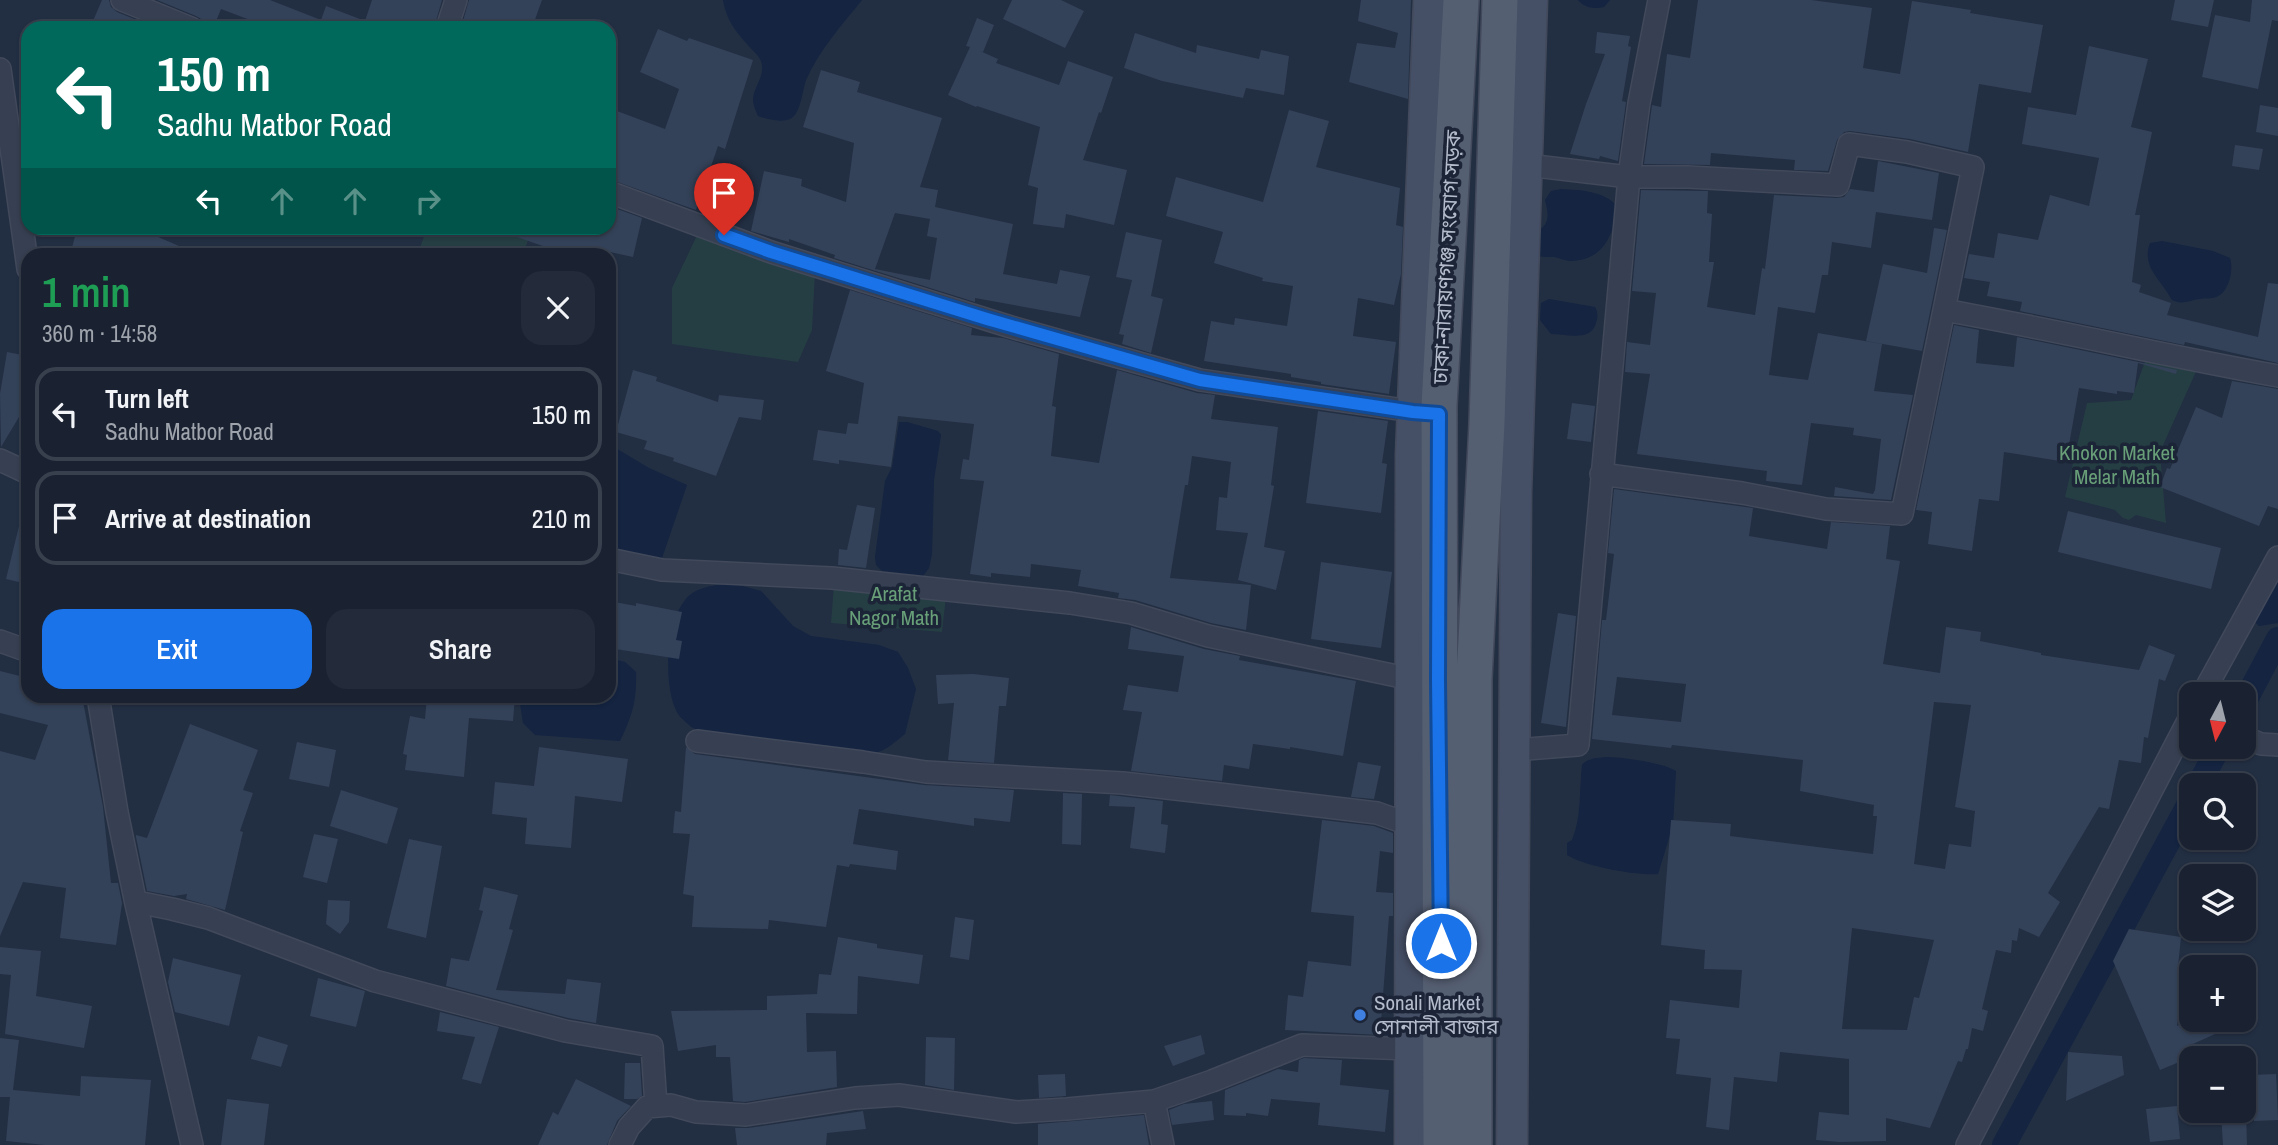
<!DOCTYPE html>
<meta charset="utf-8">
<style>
:root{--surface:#1a2232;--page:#232a3a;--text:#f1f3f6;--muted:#9fa4ac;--line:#383f4d;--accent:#1a73e8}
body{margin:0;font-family:"Archivo Narrow","Noto Sans Bengali",sans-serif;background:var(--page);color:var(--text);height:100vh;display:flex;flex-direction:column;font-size:26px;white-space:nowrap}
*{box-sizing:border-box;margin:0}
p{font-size:23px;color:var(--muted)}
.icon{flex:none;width:38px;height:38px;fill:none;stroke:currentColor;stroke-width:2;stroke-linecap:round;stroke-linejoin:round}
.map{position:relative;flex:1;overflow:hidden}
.panel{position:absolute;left:21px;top:248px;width:595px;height:455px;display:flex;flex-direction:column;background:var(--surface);border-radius:21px;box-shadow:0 2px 5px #0004,0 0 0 2px var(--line)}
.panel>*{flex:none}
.banner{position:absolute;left:21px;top:21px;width:595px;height:214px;border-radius:21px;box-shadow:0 2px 5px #0004,0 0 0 2px var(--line);background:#00695c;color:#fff;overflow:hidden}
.needle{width:46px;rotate:187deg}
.tools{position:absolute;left:2179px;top:682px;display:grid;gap:14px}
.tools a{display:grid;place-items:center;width:77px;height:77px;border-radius:14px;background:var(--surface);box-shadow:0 2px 5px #0004,0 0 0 2px var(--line);font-size:35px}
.pin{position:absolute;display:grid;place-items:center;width:60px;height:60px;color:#fff;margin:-72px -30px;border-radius:50% 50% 50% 0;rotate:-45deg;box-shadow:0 0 7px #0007}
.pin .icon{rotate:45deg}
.me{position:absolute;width:77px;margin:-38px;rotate:0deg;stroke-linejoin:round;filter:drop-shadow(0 0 5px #0008)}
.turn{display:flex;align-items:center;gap:24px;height:147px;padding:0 21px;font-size:32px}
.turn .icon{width:91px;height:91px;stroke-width:2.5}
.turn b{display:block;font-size:49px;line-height:60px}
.lanes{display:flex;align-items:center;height:66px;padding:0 21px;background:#0003;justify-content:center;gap:35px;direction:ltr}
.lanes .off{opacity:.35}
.round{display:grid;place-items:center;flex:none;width:74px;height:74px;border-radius:21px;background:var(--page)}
.headline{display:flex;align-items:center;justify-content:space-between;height:119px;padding:0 21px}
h1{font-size:42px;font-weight:600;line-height:52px;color:#1e9e55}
.cta{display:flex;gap:14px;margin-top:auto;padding:14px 21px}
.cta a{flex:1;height:80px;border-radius:21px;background:var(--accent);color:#fff;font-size:28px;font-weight:600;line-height:80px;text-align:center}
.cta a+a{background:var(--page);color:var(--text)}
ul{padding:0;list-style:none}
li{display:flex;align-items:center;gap:21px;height:94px;margin:0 14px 10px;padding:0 7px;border:4px solid var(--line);border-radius:21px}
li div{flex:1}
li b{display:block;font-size:26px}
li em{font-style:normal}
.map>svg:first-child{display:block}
.green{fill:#253e43}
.water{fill:#142441}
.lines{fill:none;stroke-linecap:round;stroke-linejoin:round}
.canal{stroke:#142441;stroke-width:24}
.building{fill:#344259;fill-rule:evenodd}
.street-casing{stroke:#41495b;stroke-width:24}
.secondary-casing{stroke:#41495b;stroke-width:33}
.primary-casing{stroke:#41495b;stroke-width:38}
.street{stroke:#374052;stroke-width:21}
.secondary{stroke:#454f65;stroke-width:30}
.primary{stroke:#555f72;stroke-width:35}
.route-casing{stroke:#114b97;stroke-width:18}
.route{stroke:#1a73e8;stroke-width:12}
.shop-dot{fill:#3f7fe0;stroke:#1c2537;stroke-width:2.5}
.labels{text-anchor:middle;stroke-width:7;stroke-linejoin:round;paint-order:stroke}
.street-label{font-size:21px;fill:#b4bccc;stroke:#1c2537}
.park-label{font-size:21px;fill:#689f78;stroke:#1c2537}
.poi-label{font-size:21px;fill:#b4bccc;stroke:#1c2537;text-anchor:start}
</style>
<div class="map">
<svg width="2278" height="1145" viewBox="0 0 2278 1145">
<rect width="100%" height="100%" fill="#222e42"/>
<path class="green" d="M427,228H532L524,252L534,255L417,256Z
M700,229L815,272L812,330L798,362L672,344V288Z
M2146,359L2198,367L2160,452L2166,523L2136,515L2129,520L2123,518L2115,510L2065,497L2087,403L2131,400Z
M834,584L946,597L942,632L831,623Z"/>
<path class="water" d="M723,0H862C841,26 820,49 806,80C802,91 801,114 790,119C780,123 767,119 758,116C756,111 753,105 753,99C754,86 766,76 761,61C758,54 752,50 747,44C734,30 726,18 723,0Z
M1578,0H1610L1604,7C1593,9 1585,8 1578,0Z
M1561,189C1580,190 1604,191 1617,206C1614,234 1604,260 1571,261C1565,261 1560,258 1554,257C1548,257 1543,257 1537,256L1531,238C1547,224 1551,223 1545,200L1551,191Z
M2162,241L2213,251L2230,258C2234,269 2229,293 2216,297C2211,299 2204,298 2199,299C2188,301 2182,305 2172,300C2161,279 2141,267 2150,243Z
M1549,299L1595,307C1598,312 1598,317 1596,323C1591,342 1566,334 1551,334L1540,320L1541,303Z
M899,422H907L938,431L941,435L934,480L932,554L929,568L923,576L914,577L885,574L876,565L875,557L885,481L892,467Z
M609,444L649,468L687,485L661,561L609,548Z
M2278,573V623L2259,626L2252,619Z
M731,583L761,591L793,626L811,636L879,645L898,652L908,668L916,689L905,734C896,741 886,751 874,753C857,755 838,746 821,745C796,743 708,740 690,726C685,721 678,716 676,710C663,683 665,615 691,594C702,586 718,585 731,583Z
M609,658L625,662L636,672C637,701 632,716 620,741L535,735L523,723L519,697L609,696Z
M1607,757C1622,757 1664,763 1676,771L1673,825L1658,874C1637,876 1584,866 1567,855V843L1572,840C1582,816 1579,790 1582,765C1587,758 1598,758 1607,757Z"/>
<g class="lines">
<path class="canal" d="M2244,703L2278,639
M2198,786L2219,747
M2004,1145L2191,800"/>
</g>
<path class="building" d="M102,0H109L111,7L117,12L156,28H90Z
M157,0H270L321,20L326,6L365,21L372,0H442L434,28H271L221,9L214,26L196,16Z
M469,0H542L532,28H461Z
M1012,0H1061L1084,11L1065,48L1003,19Z
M1361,0H1411L1408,99L1349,82L1357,43L1395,48L1398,33L1358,21Z
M1698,0H1811L1872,8L1863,68L1900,74L1912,1L1971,10L1970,13L2043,25L2031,93L1979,84L1968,152L1910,139L1850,131L1844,132L1837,140L1828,171L1794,170L1795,160L1711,153L1710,165L1644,164L1652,105L1661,107L1667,54L1690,58Z
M2175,0H2214L2208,27L2171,20Z
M2252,0H2278V21L2272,20L2258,89L2202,77L2215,15L2250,22Z
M977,18L994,25L983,52L980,51L998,59L996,63L1059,85L1068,61L1113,77L1101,113L1099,112L1083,160L1127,170L1114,225L1066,214L1064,228L1033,224L1038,188L1028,185L1040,127L977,106L976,107L948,95L970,47L966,46Z
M658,29L687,41L689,38L753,60L725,149L718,146L696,210L609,179V108L665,129L679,89L640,72Z
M1597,32L1630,36L1628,46L1631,47L1622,101L1626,102L1618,161L1600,156L1599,159L1570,154L1586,104L1605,54L1595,53Z
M1135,33L1196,53L1197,45L1259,59L1261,50L1289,56L1284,95L1246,88L1243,98L1162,81L1124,68Z
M2089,46L2148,59L2131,127L2152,132L2135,215H2140L2132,282L2141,285L2139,292L2171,303L2167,315L2258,337L2268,283L2278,284V363L2185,342L2184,345L2020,311L2022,302L1987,296L1990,282L1964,278L1969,254L1994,258L1998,233L2038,240L2050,195L2089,206L2099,158L2022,144L2028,107L2076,115Z
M821,70L860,82L857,92L942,118L920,187L938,190L935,207L1013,224L1003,274L1057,284L1060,270L1090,276L1080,317L975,298V302L834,258L835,255L789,239V242L751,231L764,171L802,179L801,186L846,202L854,143L803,127ZM895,213L930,219L927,236L937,238L930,280L875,269Z
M2260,105L2278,108V136L2256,132Z
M1289,110L1329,121L1316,167L1400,188L1396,225L1403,227L1401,274L1394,305L1358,298L1353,336L1396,342L1389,394L1321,384V382L1291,377V374L1204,361L1211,321L1234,325L1235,318L1287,326L1293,286L1262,281L1263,278L1214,263L1223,232L1166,216L1176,177L1263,202Z
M2235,145L2263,149L2259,170L2232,166Z
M1878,161L1939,173L1932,220L1876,212L1871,248L1832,242L1828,275H1822L1815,313L1778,307L1769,375L1808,380L1818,333L1882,344L1874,391L1913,395L1891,500L1834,496L1835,487L1873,494L1875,490L1881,439L1853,435L1854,428L1811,423L1802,485L1766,481L1767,471L1637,454L1650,374L1625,372L1627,342L1650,345L1656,293L1632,291L1641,190L1708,191L1707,213L1712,214L1709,262H1714L1707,307L1755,315L1762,268L1765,269L1774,195L1837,198L1844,197L1850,189L1874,192Z
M609,206L642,218L633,257L610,252V255L578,249L576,256H572L499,231V228H609Z
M77,228H126L148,235L149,233L202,256H70Z
M1934,228L1947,230L1922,351L1866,341L1883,264L1927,273Z
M1126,232L1162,240L1151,296L1163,299L1151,353L1122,344L1124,335L1119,334L1132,280L1116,277Z
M850,290L972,328L971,335L1003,338L1059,354L1052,406L1056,407L1051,456L1099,463L1117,370L1197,393L1215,395L1211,419L1278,427L1271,485L1274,486L1264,547L1285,551L1276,590L1238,580L1248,533L1216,530L1219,497L1227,498L1231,462L1192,456L1188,485H1185L1170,578L1251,585L1246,630L1211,623L1135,600L1118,598L1119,593L1078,586L1081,570L1031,564L1030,577L991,573V577L970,574L984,481L960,479L963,459L969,460L974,424L898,416L891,467L839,460V464L813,460L818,430L846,434L848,423L858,424L864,383L826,371Z
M1954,325L1979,330L1976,363L2014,367L2017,337L2177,370L2176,374L2138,363L2134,393L2117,391V394L2079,388L2066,462L2004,452L1999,501L1979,499L1972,551L1928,544L1932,512L1916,510Z
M7,352L28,356V369L19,417L1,447L0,394Z
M633,370L657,377L656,381L718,402L719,395L764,400L761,420L739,417L716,476L673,461L674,458L644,449L647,441L616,432Z
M2232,381L2278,389V509L2268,506L2259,526L2160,487L2167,468L2170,469L2196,407L2222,418Z
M1572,403L1595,406L1591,442L1567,439Z
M1318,411L1388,421L1382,463L1387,464L1381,513L1306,503Z
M1614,489L1753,508L1749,536L1827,549L1831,522L1890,526L1886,559L1900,561L1883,664L1940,673L1946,627L1981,632L1980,641L2041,653V655L2139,670L2149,645L2175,655L2165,681L2159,679L2148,738L2144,737L2141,763L2119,760L2109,809L2099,807L2048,893L2060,902L2039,937L2019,928L2017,941L2012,940L2011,953L1996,950L1982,1009L1988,1011L1983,1031L1972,1028L1968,1049H1966L1962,1062L1958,1061L1930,1128L1886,1118V1141L1839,1142L1816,1140L1819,1112L1849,1115V1059L1780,1052L1777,1082L1734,1077L1729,1130L1706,1127L1711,1078L1676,1074L1680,1039L1666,1038L1670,1000L1739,1008L1742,970L1704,969L1705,950L1661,945L1671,820L1731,824L1730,836L1873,854L1877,816H1873L1874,805L1800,791L1803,760L1672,745L1671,748L1592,739L1602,620H1606L1614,554L1608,553ZM1617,677L1686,684L1681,722L1612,715ZM1934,702L1971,705L1955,807L1975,811L1971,847L1949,844L1945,869L1914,864ZM1852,928L1934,940L1919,998L1914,997L1907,1030L1842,1029Z
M857,505L875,508L866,568L838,565L839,549L847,550Z
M2068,511L2221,548L2211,589L2058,552Z
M21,518L28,519V565L23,583L6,579Z
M1321,562L1392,572L1381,648L1311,639Z
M609,601L636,606V603L682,612L676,640L682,641L679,659L609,648Z
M1558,613L1576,616L1566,727L1541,723Z
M1131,627L1204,649L1240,656L1239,660L1356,681L1343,756L1290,747V749L1253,744L1249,769L1224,765L1222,781L1131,771L1142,712L1123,710L1128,685L1178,692L1184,656L1128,649Z
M0,671L28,678V696H82L103,807L111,883H118L122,903L116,945L60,938L66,888L23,882L0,936V751L35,760L48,725L0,713Z
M973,674L1009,678L1006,706H999L994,763L948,760L954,703L938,704L936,675Z
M427,696H515L513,721L469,718L464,777L405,770L407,755L403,754L410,716L425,719Z
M190,724L258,750L243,790L253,793L240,831L243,832L225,910L186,899L187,894L174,896L147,891L136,837V835L147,838Z
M297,742L336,750L329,787L289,779Z
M539,747L628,759L622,802L575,796L571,848L525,844L527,818L492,814L495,782L534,786Z
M686,747L695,754L924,785L1014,790L1010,822L974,818V826L859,809L853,844L898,851L896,870L850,864L849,867L837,865L826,927L769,920L768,929L692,927L694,896L683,894L690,834L673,833L675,811L681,812Z
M1358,762L1381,766L1374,799L1351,797Z
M341,790L398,808L387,844L330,826Z
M1063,793L1082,794L1081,845L1062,844Z
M1110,795L1163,801L1161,824L1168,825L1165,853L1130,848L1135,807L1109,806Z
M1322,820L1374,826L1393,833V853L1380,851L1376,892L1393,893V916H1389L1380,1035L1285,1030L1288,995L1303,997L1308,961L1351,966L1354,916L1311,912Z
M314,834L338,839L327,883L303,877Z
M409,839L442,846L426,938L387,928Z
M484,887L518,895L509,929L513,930L496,990L565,994L567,979L601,983L596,1023L568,1018L446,986L451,958L469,961L483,911L479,910Z
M328,900L350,901L349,922L340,934L326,924Z
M955,917L974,920L969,960L950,957Z
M2129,929L2181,937L2177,976L2183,977L2177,1026L2189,1020H2246L2184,1048L2189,1058L2160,1070L2113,961Z
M838,937L877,944V948L923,955L919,984L858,976L857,1014L806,1013L807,1052L836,1051L837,1087L745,1102L733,1101L730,1057H716V1045L678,1051L671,1011L767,1010V996L817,994L819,974L831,975Z
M0,947L41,951L36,996L92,1006L84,1048L5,1034L11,975L0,974Z
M173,958L241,975L229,1026L175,1012L168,982Z
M318,978L365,991L356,1027L310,1016Z
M440,1012L499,1027L481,1084L462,1079L475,1037L437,1031Z
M1201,1035L1205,1054L1173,1066L1164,1046Z
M258,1036L288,1045L281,1067L251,1059Z
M926,1037L955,1038L954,1090L925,1085Z
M0,1038L19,1040L13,1090L80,1096L81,1076L151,1080L145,1145H45L6,1141L10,1097H0Z
M2068,1052L2122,1056L2124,1075L2066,1101Z
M1304,1058L1342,1060L1340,1085L1389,1090L1385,1132L1318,1125L1320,1103L1271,1099L1268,1116L1246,1113V1116L1224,1115L1225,1090L1278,1069L1298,1072L1299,1060Z
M625,1063H640L642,1096L637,1099H624Z
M1065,1074L1066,1096L1039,1098L1038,1075Z
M2276,1074L2278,1120L2254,1121L2251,1075Z
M576,1079L631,1106L617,1121L607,1145H538L553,1112L558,1115Z
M227,1099L269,1104L264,1145H221Z
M1212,1101L1214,1120L1172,1125L1169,1110L1184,1104Z
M2177,1106L2180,1139L2150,1142L2146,1109Z
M863,1111L866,1129L827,1133L826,1145H737L735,1128H748Z
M2246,1112L2247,1145H2223L2221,1113Z
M1144,1115L1149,1145H1038V1124Z"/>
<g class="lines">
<g class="street-casing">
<path id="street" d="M122,0L191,28
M447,28L456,0
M0,69L28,269
M1527,165L1629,177H1688L1838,185L1849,144L1907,152L1973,167L1944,310C2056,330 2166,356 2278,376
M609,192L771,252L1011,327L1200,380L1425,413
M0,460L28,473
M1601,474L1742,493L1826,509L1902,514L1944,310
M609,559L662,570L832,578L1070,603L1131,613L1208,636L1411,679
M0,641L28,651
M2202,695L2278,557
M98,696L117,812L136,904L192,1145
M2244,737L2261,744L2278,745
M697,741L863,762L926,772L1123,783L1228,795L1377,813L1411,825
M1515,750L1578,745L1629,177L1639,103L1659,0
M136,904L142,903L172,909L208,918L375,981L565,1031L652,1046L656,1106
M1154,1101L1163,1145
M620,1145L629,1127L647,1107L671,1105L696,1112L746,1115L855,1098L899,1095L1016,1112L1067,1109L1154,1101L1212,1081L1302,1045L1410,1049
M1967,1145L2191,715"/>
</g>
<g class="secondary-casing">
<path id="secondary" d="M1410,1145L1411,455L1429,0
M1512,1145L1516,493L1532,0"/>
</g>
<g class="primary-casing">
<path id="primary" d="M1441,1145L1439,406L1461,0
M1474,1145V679L1487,423L1500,0"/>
</g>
<use href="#street" class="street"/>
<use href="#secondary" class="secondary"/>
<use href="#primary" class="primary"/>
</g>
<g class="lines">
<g class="route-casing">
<path id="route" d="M724,235L771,252L987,319L1200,380L1413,412L1439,414L1438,680L1441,943"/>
</g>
<use href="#route" class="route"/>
</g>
<circle class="shop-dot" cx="1360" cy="1015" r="7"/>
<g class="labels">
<g class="street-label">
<text transform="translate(1447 257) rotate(-87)" y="7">ঢাকা-নারায়ণগঞ্জ সংযোগ সড়ক</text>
</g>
<g class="park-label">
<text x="2117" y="460">Khokon Market<tspan x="2117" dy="24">Melar Math</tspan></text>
<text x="894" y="601">Arafat<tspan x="894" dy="24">Nagor Math</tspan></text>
</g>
<g class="poi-label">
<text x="1374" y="1010">Sonali Market<tspan x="1374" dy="24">সোনালী বাজার</tspan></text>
</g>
</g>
</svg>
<div class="tools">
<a><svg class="needle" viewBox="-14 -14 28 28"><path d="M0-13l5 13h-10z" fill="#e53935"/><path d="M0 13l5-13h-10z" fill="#9fa4ac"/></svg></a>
<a><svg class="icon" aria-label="search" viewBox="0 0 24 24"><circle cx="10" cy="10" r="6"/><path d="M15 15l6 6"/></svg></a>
<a><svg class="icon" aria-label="layers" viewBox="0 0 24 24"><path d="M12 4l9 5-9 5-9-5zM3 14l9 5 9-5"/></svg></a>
<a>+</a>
<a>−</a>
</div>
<div class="pin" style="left:724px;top:235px;background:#d93025"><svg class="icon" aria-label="arrive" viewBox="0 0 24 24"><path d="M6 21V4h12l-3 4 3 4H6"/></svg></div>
<svg class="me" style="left:1441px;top:943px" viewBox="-20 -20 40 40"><circle r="17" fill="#1a73e8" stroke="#fff" stroke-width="3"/><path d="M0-11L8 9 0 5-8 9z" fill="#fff"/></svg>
<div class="banner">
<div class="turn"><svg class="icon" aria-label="left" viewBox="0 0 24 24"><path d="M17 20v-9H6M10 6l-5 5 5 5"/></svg><div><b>150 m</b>Sadhu Matbor Road</div></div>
<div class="lanes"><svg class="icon" aria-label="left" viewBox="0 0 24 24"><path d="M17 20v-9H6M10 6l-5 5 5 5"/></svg><svg class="icon off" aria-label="ahead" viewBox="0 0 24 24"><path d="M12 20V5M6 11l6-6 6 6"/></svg><svg class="icon off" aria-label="ahead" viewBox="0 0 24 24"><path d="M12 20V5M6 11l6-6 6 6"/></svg><svg class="icon off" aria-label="right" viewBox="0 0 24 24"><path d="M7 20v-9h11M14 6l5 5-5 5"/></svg></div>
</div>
<section class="panel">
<div class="headline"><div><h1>1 min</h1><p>360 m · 14:58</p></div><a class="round"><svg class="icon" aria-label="close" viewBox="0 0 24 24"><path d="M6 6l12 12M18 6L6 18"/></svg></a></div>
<ul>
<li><svg class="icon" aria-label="left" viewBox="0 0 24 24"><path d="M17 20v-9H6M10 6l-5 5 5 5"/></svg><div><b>Turn left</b><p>Sadhu Matbor Road</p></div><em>150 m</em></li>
<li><svg class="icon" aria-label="arrive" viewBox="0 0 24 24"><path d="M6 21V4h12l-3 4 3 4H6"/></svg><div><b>Arrive at destination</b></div><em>210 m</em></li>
</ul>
<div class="cta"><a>Exit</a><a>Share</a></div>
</section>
</div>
